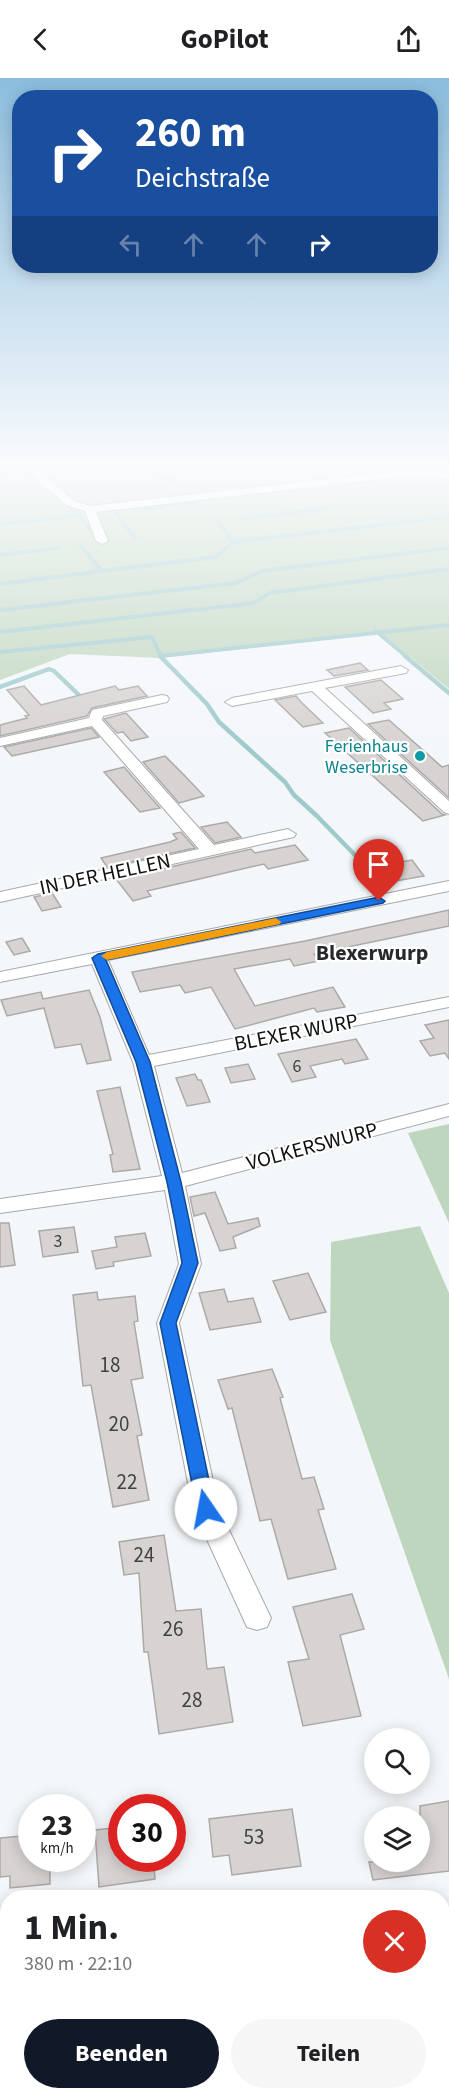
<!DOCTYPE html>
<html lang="de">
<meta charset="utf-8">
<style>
:root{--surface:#fff;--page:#f6f6f6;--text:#202124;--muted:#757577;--accent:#111827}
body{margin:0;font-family:"Source Sans 3",sans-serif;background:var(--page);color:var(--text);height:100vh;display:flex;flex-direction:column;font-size:22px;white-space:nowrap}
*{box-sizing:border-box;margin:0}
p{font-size:20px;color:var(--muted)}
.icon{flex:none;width:33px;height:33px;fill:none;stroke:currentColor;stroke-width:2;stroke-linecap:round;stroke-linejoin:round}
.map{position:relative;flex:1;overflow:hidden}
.drawer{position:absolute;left:0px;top:1812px;width:450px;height:210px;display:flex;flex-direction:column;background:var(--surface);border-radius:24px 24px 0 0;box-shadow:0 3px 15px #0003}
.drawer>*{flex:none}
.banner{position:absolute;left:12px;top:12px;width:426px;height:183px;border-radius:24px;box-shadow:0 3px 15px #0003;background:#1a4fa0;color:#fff;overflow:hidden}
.controls{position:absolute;left:364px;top:1650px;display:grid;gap:12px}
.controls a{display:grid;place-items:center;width:66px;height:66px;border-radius:50%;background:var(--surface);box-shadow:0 3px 15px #0003;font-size:30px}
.speed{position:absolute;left:18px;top:1716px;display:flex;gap:12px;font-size:30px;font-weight:700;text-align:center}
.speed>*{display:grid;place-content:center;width:78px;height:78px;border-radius:50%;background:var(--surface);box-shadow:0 3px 15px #0003;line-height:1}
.speed small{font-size:15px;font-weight:400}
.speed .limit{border:9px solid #d22;background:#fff;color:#111}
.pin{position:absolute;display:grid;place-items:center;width:51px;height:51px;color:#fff;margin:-62px -26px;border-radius:50% 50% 50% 0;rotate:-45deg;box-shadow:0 0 6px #0007}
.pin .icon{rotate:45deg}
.me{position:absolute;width:66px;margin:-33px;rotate:348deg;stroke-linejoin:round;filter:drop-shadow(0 0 4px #0008)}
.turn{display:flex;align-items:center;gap:21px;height:126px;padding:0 24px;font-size:27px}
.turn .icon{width:78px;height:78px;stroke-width:2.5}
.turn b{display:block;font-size:42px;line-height:51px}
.lanes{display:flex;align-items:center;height:57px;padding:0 24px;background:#0003;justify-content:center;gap:30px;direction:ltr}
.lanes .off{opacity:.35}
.round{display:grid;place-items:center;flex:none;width:63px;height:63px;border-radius:32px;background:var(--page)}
.overview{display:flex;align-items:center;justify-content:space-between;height:102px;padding:0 24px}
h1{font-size:36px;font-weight:700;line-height:45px}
.button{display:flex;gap:12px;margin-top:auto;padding:12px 24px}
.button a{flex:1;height:69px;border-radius:36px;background:var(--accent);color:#fff;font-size:24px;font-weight:700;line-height:69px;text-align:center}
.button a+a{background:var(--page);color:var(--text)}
header{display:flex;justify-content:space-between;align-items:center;height:78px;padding:0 24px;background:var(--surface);font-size:27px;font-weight:700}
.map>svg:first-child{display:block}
.green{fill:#bfd6be}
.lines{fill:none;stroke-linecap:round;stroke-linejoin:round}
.stream-far1{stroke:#9fcacc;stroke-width:4}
.stream{stroke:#9fcacc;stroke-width:4.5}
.building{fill:#d7d3d2;stroke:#ada9a7;stroke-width:1.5}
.minor-casing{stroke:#a6a8ab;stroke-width:2}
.minor{fill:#fff;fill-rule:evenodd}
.route{fill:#1a73e8;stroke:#114b97;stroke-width:1.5}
.slow{fill:#f59e0b}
.culture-dot{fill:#0f9aa8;stroke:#fff;stroke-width:2}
.labels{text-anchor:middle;stroke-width:4.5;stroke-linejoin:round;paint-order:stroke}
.far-culture-label{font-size:18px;fill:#0d838f;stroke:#fff;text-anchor:end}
.number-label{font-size:18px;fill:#414141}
.street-label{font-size:21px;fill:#0f1011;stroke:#fff}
.near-number-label{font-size:21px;fill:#414141}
.neighbourhood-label{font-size:22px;font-weight:bold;fill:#27292c;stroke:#fff}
</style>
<header><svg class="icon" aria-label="back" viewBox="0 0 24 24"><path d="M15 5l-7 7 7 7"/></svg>GoPilot<svg class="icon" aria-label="share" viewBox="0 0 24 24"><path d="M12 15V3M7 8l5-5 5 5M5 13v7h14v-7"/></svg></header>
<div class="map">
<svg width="449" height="2022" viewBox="0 0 449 2022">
<rect width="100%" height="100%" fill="#f4f7fa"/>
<path class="green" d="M0,388H449V611L381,555L161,580L70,576L0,602Z
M449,1046V1145L408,1055Z
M420,1148L449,1215V1601L330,1262L331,1164Z
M442,1866H449V2022H0V1878L7,1879L8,2014H442Z"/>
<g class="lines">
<path class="stream-far1" d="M21,388L44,407
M147,388L193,416
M0,399L13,388
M63,423L75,433L96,458
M136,432L201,422
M116,435L135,461
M238,441L326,431
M218,443L233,464
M0,446L79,438
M81,468L102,493L216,479L233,464L449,439
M0,477L59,470
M0,506L102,493
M0,532L236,505L262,493L449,470
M376,553L407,579
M0,554L254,525L270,515L449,491
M0,574L152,559L161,579
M160,578L449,547"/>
<path class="stream" d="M160,578L207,626L219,644L285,704L294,717L317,738L387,810
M160,578H163
M405,578L449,615
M0,609L49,591L54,593L83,621"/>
</g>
<path class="building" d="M360,585L368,592L334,598L327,592Z
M381,602L403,621L384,625L391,631L373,635L345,609Z
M24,608L41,627L115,608L119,612L138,608L147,618L92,630L87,638L0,658V647L27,640L25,638L29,637L7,612Z
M296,618L301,624L323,645L303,649L275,622Z
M126,635L148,659L131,663L123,654L117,655L104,641Z
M389,642L442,689L449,687V720L368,646Z
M91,650L99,659L12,678L4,669Z
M349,650L442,736L445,737L423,743L325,655Z
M165,678L185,698L204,718L179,725L143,684Z
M124,689L160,730L140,734L104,694Z
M227,744L241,759L215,765L201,749Z
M181,754L195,770L107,789L101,780L170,764L177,761L173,756Z
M295,767L308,782L268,791L264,786L195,802L147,813L151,818L133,823L116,801L251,771L255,775Z
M412,782L424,798L396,803L385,787Z
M52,815L61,829L42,833L34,819Z
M449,832V848L314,876L319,883L294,888L290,881L234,891L255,928L333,909L345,929L317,934L314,930L235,951L211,909L185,915L180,907L140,914L132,894L305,863Z
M22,860L30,873L14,877L6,864Z
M89,912L100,939L111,982L87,986L81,966L55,970L44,930L7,938L1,922L41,914L43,921Z
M449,942V981L445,975L430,978L420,963L434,960L425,947Z
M356,961L368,981L345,986L342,981L310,988L316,999L292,1004L278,976Z
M248,986L255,1001L231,1005L225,990Z
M195,996L198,1002H201L210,1024L187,1028L176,1000Z
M120,1009L140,1091L113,1094L110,1077L113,1076L97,1013Z
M215,1114L228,1146L258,1140L260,1148L233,1159L236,1170L220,1173L205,1135L194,1138L190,1119Z
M0,1145H9L15,1187L0,1189Z
M74,1149L78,1174L43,1179L39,1153Z
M145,1155L151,1178L113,1184L114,1188L96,1191L92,1173L117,1169L115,1159Z
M308,1195L326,1234L290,1242L273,1203Z
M224,1211L228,1224L253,1220L261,1244L210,1252L199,1215Z
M97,1214L98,1222L135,1218L138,1243L134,1244L143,1300L131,1302L142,1357L137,1358L149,1422L113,1429L91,1307L83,1308L73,1217Z
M272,1291L283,1319L280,1320L302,1401L314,1399L324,1431L318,1432L336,1491L288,1501L271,1441L260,1443L232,1330L228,1331L218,1302Z
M164,1457L176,1533L201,1531L207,1591L224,1589L233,1644L159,1656L148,1574H144L139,1495L124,1497L119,1464Z
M352,1516L364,1551L340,1557L361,1638L303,1648L288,1584L309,1581L293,1529Z
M449,1723V1793L373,1802L369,1784H420V1728Z
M292,1731L301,1788L232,1797L229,1777L213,1779L209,1741Z
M122,1749V1780H153L155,1801L99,1809L95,1752Z
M32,1757V1780H50V1806L10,1810V1798L0,1799V1760Z"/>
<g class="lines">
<g class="minor-casing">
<path id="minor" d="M0,388H7L0,393Z
M22,388H33L74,423L90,428L418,391L449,395V401L418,397L96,434L108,463L102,466L96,463L85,433L66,427Z
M401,588L408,592L406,595L325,610L449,723V736L444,734L312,613L232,628L225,624L232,620Z
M162,617L167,618L169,621L167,624L103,638L102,642L214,767L288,751L296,756L294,759L0,824V814L199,771L92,648L0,668V660L89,640L92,632Z
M449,803V813L108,882L149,977L449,919V929L154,988L182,1095L449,1026V1038L185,1108L201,1186L179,1245L219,1431L271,1540L267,1549L257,1552L247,1549L193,1431L157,1245L179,1186L165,1112L0,1135V1121L162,1098L133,984L92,886L0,904V894Z
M449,1858V1890L442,1891V1859Z
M0,1864L8,1865V1897L0,1896Z"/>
</g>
<use href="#minor" class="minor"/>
</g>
<linearGradient id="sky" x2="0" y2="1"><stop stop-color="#8bbddd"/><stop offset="0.58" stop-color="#fafbfd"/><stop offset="1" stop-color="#fafbfd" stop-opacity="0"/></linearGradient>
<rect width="449" height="671" fill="url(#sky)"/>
<path class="route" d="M379,819L385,823L383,825L106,882L150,984L181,1104L198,1185L176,1245L215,1431L212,1436L206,1438L199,1436L197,1431L160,1245L182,1185L175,1144L167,1104L136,984L92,880L98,876Z"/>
<path class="slow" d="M276,840L281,844L280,846L107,882L101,878L107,874Z"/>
<circle class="culture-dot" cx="420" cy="678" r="6"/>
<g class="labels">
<g class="far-culture-label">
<text x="408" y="674">Ferienhaus<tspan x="408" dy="21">Weserbrise</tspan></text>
</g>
<g class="number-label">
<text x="297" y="994">6</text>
<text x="58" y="1169">3</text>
</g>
<g class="street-label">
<text transform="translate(105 796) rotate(-12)" y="7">IN DER HELLEN</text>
<text transform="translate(296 954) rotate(-11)" y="7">BLEXER WURP</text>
<text transform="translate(312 1068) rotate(-15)" y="7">VOLKERSWURP</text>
</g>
<g class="near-number-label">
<text x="110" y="1294">18</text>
<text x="119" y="1353">20</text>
<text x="127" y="1411">22</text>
<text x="144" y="1484">24</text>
<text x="173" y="1558">26</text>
<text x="192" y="1629">28</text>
<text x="254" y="1766">53</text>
</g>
<g class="neighbourhood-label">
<text x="372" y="882">Blexerwurp</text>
</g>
</g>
</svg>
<div class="controls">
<a><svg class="icon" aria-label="search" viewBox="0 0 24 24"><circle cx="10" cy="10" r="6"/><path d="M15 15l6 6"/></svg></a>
<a><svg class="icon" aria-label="layers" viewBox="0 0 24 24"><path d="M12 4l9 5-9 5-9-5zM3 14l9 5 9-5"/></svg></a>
</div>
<div class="speed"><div>23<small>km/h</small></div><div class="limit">30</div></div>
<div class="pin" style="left:379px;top:823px;background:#d93025"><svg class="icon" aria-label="arrive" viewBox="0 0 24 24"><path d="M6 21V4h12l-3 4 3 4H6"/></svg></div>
<svg class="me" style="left:206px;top:1431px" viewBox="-20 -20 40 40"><circle r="19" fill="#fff"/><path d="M0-13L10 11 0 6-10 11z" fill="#1a73e8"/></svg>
<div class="banner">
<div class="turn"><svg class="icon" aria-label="right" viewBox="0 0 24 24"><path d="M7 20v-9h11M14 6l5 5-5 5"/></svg><div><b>260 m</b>Deichstraße</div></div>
<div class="lanes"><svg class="icon off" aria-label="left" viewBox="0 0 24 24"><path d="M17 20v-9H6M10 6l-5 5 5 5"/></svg><svg class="icon off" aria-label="ahead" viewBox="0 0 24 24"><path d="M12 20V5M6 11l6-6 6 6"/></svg><svg class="icon off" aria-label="ahead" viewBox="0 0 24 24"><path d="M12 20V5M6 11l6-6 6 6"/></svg><svg class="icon" aria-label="right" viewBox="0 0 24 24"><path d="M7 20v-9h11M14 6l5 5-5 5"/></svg></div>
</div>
<section class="drawer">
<div class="overview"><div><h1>1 Min.</h1><p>380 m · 22:10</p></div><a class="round" style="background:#d93025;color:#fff"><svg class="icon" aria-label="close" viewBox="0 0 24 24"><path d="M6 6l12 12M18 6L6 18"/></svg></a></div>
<div class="button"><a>Beenden</a><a>Teilen</a></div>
</section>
</div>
